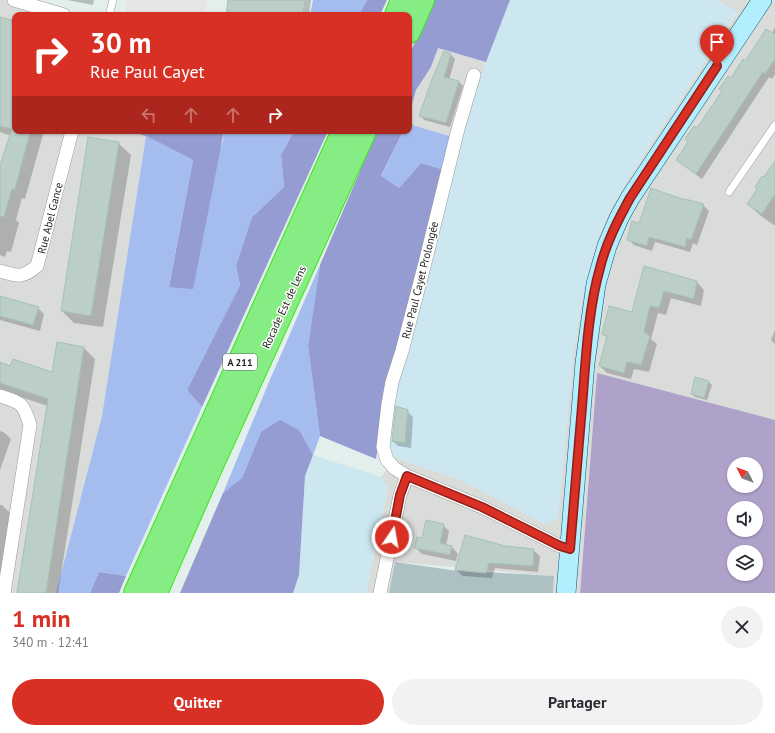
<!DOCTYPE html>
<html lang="fr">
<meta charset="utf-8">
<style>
:root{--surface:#fff;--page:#f2f2f3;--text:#2b2b33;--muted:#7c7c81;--accent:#d93025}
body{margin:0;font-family:"PT Sans",sans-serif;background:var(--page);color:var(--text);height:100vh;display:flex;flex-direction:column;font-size:15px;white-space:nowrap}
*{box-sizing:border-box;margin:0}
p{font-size:13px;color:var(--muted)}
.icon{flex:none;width:22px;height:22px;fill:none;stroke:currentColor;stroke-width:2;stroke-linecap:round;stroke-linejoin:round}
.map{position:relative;height:593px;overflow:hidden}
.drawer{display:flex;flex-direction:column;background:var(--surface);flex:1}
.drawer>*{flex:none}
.hud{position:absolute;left:12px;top:12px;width:400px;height:122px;border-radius:8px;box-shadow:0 1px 3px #0004;background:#d93025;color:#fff;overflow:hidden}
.needle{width:26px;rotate:312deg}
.controls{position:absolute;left:727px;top:457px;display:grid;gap:8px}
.controls a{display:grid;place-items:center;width:36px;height:36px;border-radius:50%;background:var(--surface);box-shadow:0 1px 3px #0004;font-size:20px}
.pin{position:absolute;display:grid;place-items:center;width:34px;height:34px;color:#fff;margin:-41px -17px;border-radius:50% 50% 50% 0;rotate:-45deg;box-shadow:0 0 4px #0007}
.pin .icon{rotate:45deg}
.me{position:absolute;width:44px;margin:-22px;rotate:12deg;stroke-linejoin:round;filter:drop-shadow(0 0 3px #0008)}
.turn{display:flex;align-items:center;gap:14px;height:84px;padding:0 12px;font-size:18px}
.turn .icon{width:52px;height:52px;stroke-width:2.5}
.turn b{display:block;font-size:28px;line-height:34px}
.lanes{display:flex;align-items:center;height:38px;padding:0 12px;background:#0003;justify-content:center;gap:20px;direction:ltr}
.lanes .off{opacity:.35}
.round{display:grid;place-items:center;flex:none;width:42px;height:42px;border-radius:21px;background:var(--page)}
.headline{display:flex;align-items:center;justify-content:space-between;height:68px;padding:0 12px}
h1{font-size:24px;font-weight:600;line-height:30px;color:var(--accent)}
.cta{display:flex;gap:8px;margin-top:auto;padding:8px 12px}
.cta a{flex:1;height:46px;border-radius:24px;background:var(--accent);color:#fff;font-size:16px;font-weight:600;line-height:46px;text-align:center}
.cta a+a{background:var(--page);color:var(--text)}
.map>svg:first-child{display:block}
.residential{fill:#dadcda}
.construction{fill:#adc1c4}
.farmland{fill:#cce7f0}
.grass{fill:#a4bcee}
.forest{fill:#949cd2}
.cemetery{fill:#aea2ca;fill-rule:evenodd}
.parking{fill:#e5e5e5}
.shadow{fill:#0003}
.building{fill:#bbcfc7;stroke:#a4c2b6}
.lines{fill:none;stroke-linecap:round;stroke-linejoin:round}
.lane-casing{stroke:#9a9a9a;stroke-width:8}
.street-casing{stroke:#9a9a9a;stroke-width:14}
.secondary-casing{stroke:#005879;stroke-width:20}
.highway-casing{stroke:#3ce617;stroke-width:24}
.lane{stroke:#fff;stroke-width:7}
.street{stroke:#fff;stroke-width:13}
.secondary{stroke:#b2eefe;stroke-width:19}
.highway{stroke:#86ed84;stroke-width:22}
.route-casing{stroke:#8d1f18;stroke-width:10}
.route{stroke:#d93025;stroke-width:7}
.labels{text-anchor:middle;stroke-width:3;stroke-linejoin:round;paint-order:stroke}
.shield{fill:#fff;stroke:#616161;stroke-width:1}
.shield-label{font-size:10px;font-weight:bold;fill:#1d1d1d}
.street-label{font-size:11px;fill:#1d1d1d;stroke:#fff}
</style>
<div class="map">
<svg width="775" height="593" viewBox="0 0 775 593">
<rect width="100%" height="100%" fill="#e2efed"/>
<path class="residential" d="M0,0H30L80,15H15V131H126L146,136L102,416L56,593H0Z
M717,0H775V420L597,373L580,593H553L554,576L396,562L389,593H366L388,488L381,477L396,458L458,479L475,487L574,348L583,293L594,250L610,210L631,174L737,13Z
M438,48L486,62L460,139L409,124V115L416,90L431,67Z"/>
<path class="construction" d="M395,562L451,570L554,576L553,593H389Z"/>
<path class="farmland" d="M510,0H717L737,12L631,174L610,210L594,250L583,293L574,348L558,519L544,524L475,487L458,479L396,458L387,447L398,377L460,139L486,62Z
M313,455L381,477L388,487L366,593H293L299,575L305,476Z"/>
<path class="grass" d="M313,0H367L359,15H310Z
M409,124L453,137L444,170L421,163L399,188L381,177L403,131H409Z
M224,131H294L281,155L284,187L252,217L236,266L240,285L187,390L202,407L126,576L99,572L90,593H56L102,416L146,136L193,160L169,286L223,141Z
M320,265L308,346L320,436L313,455L300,431L261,432L242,478L223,493L269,382Z"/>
<path class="forest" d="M367,0H387L380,15H359Z
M433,0H510L486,62L438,48L431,67L416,90L409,115V56Z
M135,131H224L193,289L169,287L193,160L146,136L135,133Z
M294,131H328L202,407L187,390L240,285L236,266L252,217L284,187L281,155Z
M377,131H403L381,176L399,188L421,163L444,170L387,385L376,459L320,436L308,346L320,265Z
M280,420L300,431L313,455L305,476L299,575L293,593H180L223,493L242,478L261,432Z
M99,572L126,576L119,593H90Z"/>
<path class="cemetery" d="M597,373L775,420V593H580ZM734,464H756V486H734ZM734,508H756V530H734ZM734,552H756V574H734Z"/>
<path class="parking" d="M127,0H207L204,15H125Z"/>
<path class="shadow" d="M67,0H94L93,5Z
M229,0H311L309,15H227Z
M0,18L15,22V131H44L25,199L22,198L16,220L19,223L11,252L7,251L5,257L0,255V174L11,136L0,132Z
M775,27V74L772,79L769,77L702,179L683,165L677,160L731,79L772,33Z
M445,53L451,55L455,59L449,80L459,82L463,86L450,127L424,120L420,115Z
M118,143L131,155L103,327L74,323L62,311Z
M775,163V225H774L761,216L748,204Z
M685,201L703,205L709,211L697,245L693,243L690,252L655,242L652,251L634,245L628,239L640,224Z
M644,267L697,282L704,290L701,306L671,298L666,315L658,313L651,339L657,344L649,372L634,369L631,379L607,373L600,366L607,338L603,334L633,314Z
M0,297L38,308L44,314L40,331L0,320Z
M775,330V344L771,340Z
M84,348L95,359L58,593H18L48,406L2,391L0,389V362L11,366L53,373Z
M709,382L712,385L707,400L695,397L692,394Z
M407,411L413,417L411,448L398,446L393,441Z
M0,431L5,433L11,439L0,470Z
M0,505H2L12,515L0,593Z
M443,525L449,531L446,546L452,547L458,554L456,561L422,554L416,548L423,539Z
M505,547L533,550L540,556L538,572L495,568L492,578L463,576L456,570Z"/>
<path class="building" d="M228,0H305L303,15H226Z
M0,17L15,21V131H25L30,133L15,189H12L4,217L0,216V165L12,129L0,126Z
M766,29L775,34V59L765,74L763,72L696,174L676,160L688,142L685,139L694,126L697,128L714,103L722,91L719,89L728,76L731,78L743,59L745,61Z
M444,51L451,54L444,77L459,81L446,123L419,116L432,79Z
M88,137L119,142L91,316L61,311Z
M775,161V194L762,214L747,204L757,189L755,187L762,176L764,177Z
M651,188L685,200V199L704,204L691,240L687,238L685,247L649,237L647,246L627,240L632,221L639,223Z
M644,266L697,281L694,299L664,291L659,308L650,306L644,332L650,336L641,365L627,362L624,373L599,366L607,336L602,334L609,306L632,312Z
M0,296L39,307L33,325L0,316Z
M57,342L84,347L46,593H17L48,399L0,383V362L10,366L13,359L52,372Z
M695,377L709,381L704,398L691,394Z
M396,406L408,410L405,443L392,441Z
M426,520L444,524L440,543L452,546L450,555L414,548L417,537L422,538Z
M465,535L505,546L534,549L533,566L489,563L486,573L455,570Z"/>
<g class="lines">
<g class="lane-casing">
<path id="lane" d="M109,15L113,0
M729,192L775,125"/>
</g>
<g class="street-casing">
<path id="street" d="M14,0L64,15
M474,75L458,129L426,259L402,351L392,382L388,404L383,447L387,460L390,463L394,468L407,476L482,507L560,546L570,549
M0,271C18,276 21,279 37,266L72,131
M0,396C21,403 23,402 30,425L4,593
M380,593L400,495L407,476"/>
</g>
<g class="secondary-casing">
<path id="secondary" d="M566,593L585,363L596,284L607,246L619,218L630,198L762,0"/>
</g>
<g class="highway-casing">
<path id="highway" d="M396,15L402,0
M409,32L423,0
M135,593L343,131
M156,593L210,470L365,131"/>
</g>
<use href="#lane" class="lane"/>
<use href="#street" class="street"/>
<use href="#secondary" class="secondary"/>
<use href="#highway" class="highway"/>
</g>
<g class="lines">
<g class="route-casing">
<path id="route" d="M392,537L400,495L407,476L482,507L560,546L570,549C574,498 579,446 583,394C586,354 589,306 600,268C606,243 618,220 630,198L717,66"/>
</g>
<use href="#route" class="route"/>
</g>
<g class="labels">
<rect class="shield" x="223" y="354" width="34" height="16" rx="3"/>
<g class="shield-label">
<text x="240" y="366">A 211</text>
</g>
<g class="street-label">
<text transform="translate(50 218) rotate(-76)" y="4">Rue Abel Gance</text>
<text transform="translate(420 280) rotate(-76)" y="4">Rue Paul Cayet Prolongée</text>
<text transform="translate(284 307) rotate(-65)" y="4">Rocade Est de Lens</text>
</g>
</g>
</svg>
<div class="controls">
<a><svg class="needle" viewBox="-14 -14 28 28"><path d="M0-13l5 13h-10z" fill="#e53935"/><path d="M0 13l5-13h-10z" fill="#7c7c81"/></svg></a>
<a><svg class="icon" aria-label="sound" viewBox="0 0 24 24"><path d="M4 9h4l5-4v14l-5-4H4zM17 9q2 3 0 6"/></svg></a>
<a><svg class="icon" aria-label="layers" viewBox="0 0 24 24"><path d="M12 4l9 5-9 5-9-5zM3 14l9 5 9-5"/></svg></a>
</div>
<div class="pin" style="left:717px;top:66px;background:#d93025"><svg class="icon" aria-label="arrive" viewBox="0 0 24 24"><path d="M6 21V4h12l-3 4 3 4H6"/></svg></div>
<svg class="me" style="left:392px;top:537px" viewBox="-20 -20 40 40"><circle r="17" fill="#d93025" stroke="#fff" stroke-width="3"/><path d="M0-11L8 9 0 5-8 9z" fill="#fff"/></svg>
<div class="hud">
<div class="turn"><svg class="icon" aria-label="right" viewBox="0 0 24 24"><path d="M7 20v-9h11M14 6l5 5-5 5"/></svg><div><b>30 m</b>Rue Paul Cayet</div></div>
<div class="lanes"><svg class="icon off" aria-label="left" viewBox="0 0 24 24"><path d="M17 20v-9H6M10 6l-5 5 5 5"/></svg><svg class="icon off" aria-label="ahead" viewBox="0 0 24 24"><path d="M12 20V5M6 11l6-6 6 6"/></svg><svg class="icon off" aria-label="ahead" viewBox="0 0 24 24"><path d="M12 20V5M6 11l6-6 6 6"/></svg><svg class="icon" aria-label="right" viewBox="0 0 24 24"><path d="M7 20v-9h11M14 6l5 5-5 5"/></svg></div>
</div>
</div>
<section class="drawer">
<div class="headline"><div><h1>1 min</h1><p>340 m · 12:41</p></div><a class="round"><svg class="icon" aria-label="close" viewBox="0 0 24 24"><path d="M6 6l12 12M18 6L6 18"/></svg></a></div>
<div class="cta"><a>Quitter</a><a>Partager</a></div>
</section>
